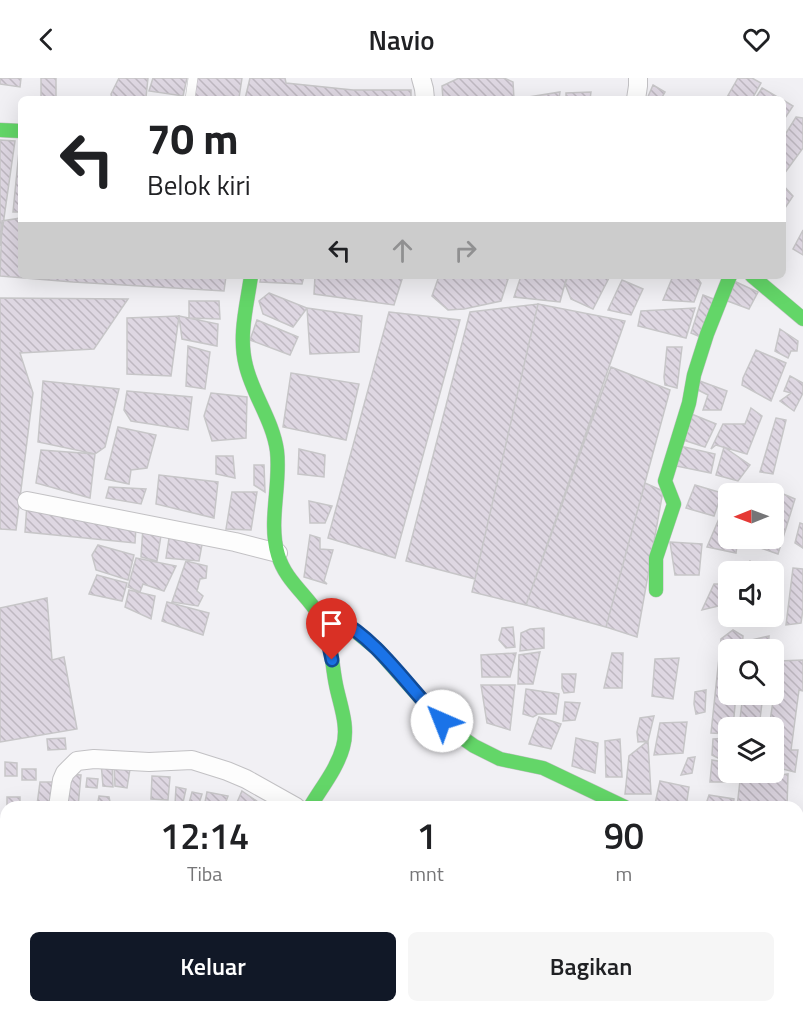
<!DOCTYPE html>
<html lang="id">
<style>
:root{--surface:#fff;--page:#f6f6f6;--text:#202124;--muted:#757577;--accent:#111827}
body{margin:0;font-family:"Titillium Web",sans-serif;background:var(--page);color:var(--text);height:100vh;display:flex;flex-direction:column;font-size:22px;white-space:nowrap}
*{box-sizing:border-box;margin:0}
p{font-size:20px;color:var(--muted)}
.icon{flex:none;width:33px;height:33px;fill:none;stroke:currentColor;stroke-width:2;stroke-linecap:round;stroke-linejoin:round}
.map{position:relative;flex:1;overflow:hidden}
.drawer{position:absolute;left:0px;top:723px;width:804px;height:212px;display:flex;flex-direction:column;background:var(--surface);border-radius:18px 18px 0 0;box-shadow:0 6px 24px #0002}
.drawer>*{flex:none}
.guide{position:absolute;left:18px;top:18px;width:768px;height:183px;border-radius:9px;box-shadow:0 6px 24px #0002;background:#fff;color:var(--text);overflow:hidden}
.needle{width:39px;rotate:269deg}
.fabs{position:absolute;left:718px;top:405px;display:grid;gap:12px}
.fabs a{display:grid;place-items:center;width:66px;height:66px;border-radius:9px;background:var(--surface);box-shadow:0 6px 24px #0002;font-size:30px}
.pin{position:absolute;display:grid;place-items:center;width:51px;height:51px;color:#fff;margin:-62px -26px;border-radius:50% 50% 50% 0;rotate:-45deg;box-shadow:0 0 6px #0007}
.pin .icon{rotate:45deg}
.me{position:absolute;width:66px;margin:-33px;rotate:316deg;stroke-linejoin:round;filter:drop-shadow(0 0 4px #0008)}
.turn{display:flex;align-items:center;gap:21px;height:126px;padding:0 30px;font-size:27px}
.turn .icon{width:78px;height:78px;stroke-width:2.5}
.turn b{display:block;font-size:42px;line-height:51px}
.lanes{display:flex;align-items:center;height:57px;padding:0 30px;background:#0003;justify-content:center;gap:30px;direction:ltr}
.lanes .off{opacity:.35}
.eta{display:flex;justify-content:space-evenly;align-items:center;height:102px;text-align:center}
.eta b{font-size:36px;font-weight:600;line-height:42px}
.button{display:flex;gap:12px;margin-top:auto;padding:12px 30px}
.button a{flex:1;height:69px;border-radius:9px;background:var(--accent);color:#fff;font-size:24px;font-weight:600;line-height:69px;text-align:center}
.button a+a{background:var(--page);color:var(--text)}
header{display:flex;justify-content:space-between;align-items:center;height:78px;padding:0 30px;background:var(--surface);font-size:27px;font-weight:600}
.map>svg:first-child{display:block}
.building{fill:url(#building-back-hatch);stroke:#c7c6c8;stroke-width:1.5}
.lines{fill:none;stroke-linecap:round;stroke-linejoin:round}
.lane-casing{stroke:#c2c1c4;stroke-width:10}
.street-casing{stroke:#c2c1c4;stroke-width:20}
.fast-casing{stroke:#c2c1c4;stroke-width:15}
.lane{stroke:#fdfdfd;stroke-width:9}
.street{stroke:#fdfdfd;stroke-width:18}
.fast{stroke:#63d668;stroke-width:14}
.route-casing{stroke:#114b97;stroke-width:15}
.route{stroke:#1a73e8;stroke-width:10}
</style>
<header><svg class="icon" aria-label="back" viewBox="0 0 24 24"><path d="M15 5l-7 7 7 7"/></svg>Navio<svg class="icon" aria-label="heart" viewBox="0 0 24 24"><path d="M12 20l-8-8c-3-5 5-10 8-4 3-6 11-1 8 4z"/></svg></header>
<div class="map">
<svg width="803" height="934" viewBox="0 0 803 934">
<defs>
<pattern id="building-back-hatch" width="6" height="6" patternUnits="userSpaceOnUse" patternTransform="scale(1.5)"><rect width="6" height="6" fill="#ded7e2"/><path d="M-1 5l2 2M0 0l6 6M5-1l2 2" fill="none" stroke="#beb8c1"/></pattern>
</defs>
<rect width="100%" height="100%" fill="#f1f0f4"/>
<path class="building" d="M0,0H21L20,9L0,6Z
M41,0H56V19L41,21Z
M119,0H148L146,19L163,21H112L111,16Z
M153,0H187L183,18L149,13Z
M197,0H242L239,20L225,18V21H194Z
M250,0H285L286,5L353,12H411V21H245Z
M459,0H504L513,4L514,21H443L442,8Z
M738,0H752L761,5L752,21H726Z
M653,7L665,14L661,21H647Z
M762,10L781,21H755Z
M560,14L559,21H529V19Z
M591,14L590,21H566V15Z
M783,22L793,28L783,43Z
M796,39L803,40V70L784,96L783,60Z
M0,62L15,63L0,168Z
M20,63L21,134H13Z
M783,107L793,118L783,133Z
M21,140V198H226L224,213L73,204L0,198L2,143Z
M803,152V177L793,171Z
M261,198H304L302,206L260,204Z
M315,198H403L394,227L314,216Z
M439,198H509L501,223L464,231L448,232L432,218Z
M521,198H567L560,224L514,219Z
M568,198H610L593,231L571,221L565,206Z
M673,198H696L701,205L694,224L663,222Z
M622,202L643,211L631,237L608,232Z
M734,203L758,214L749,231L725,222Z
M269,215L307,230L293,249L263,236L259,223Z
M703,217L716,222L703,260L691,255Z
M0,220L128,221L94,271L20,275L33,315L16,452L0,451Z
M189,223H219L220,241L189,240Z
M538,226L625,243L526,527L472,514Z
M538,226L475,501L406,483L470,234Z
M307,230L362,238L359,274L310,276Z
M695,230L686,260L638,248L641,233Z
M389,234L460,242L395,480L328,460Z
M179,238L171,298L127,296V240Z
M179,238L218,246L217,268L182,261Z
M257,242L298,259L290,277L250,262Z
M780,251L798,263L797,273H791L788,280L775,273Z
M188,268L210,274L205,311L186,308Z
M667,269H682L677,310L665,307L664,299Z
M756,272L786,285L771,323L742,307L743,300Z
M611,289L670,312L606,549L526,527Z
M291,295L359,306L346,362L283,349Z
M790,298L803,305V315L794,333L780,323L791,315L784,313Z
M697,302L727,313L721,332H703L708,317L696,311Z
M43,303L119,311L105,369L95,376L38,364Z
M127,313L192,319L188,352L131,343L124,332Z
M211,315L247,319L246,360L212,363L204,338Z
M751,330L762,338L747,376L716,367L711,371L723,346H745Z
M689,335L716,346L705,369L680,361Z
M776,340L786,342L773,396L760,394Z
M118,349L156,357L147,390L131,392L129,406L105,401Z
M680,368L715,376L711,395L676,388Z
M724,369L750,387L738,403L716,397Z
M299,371L325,377L324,399L298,396Z
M41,372L95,376L90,420L36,405Z
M216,378H233L235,400L216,396Z
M254,387H264L265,414L254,407Z
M159,397L218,404L214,440L156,426Z
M645,405L663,413L637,559L606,549Z
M760,406L795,421L778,476L752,467L749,460H774V416H755Z
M695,407L722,415L714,438L686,430Z
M109,409L146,411L141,426L106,420Z
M232,414H257L251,452L226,451Z
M729,417V460H738L736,475L707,469Z
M309,423L332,428L325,445H310Z
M27,426L136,448L135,465L25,454Z
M800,445L803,446V470L795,465Z
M143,449L162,451L157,483L141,479Z
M170,454L203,461L199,483L166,480Z
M310,457L320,460V471L333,472L324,503L327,506L304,499Z
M670,464L702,466L699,497H675Z
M98,467L134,477L128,502L96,492L92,477Z
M136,480L176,488L164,513L143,506L140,514L128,509Z
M186,483L207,488L206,500L200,501L197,513L203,518L198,528L172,524Z
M750,483L762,493V494H743Z
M793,490L803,491V531L801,545L786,547Z
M97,497L127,505L122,523L89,516Z
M714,506H726L723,527L702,532Z
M129,512L155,518L151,541L125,529Z
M47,520L52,582L64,579L77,651L0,664V530Z
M167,524L209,535L203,557L162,543Z
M513,549L515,569L506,570L499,562L502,550Z
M544,550V570L520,573L521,555L530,551Z
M733,552L743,558L742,572H729V616H736L733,650H729V656L711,655L721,561Z
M769,558L768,572H750L751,562Z
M540,574L533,606H518L519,577Z
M516,575L510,599H482L481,577Z
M612,575H623L622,610H604Z
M679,580L673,621L652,618L655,581Z
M803,582V613L799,612L791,672H798L795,694L774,689V650H769L779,583Z
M562,596H576L574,614L564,615L562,610Z
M481,607H515L510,652L487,645Z
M526,611L559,616L556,636H538L533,639L523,636Z
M706,612L705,634L696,636L694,626L695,614Z
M743,616H763L759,650H739Z
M565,624L580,625L575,642L563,643Z
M654,638L648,663L638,664L637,654L640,640Z
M539,639L561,646L551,671L529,666Z
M687,644L683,675L654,677L660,645Z
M65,660L66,671L48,672L47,661Z
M576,660L598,665L595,695L572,688Z
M728,660L726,684L712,677L713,661Z
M620,661L622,699H606L605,663Z
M648,663L651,716H625L629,678Z
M695,679L692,695L681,697L688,680Z
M712,682L729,685V694H731V704H710Z
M5,684L17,685V698H5Z
M101,684L112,685L113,709L103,708Z
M114,685H131L127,710L115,708Z
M22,691H36V702H22Z
M741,694H754L762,700L788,696L787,729H737Z
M66,696L81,697L78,729H64Z
M152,698L170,699L168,722L151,721Z
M87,700L98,701L97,710L86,709Z
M660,703L689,709L686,729H662L655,726Z
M40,704H59L58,728L37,727Z
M176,709L186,711L182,729L175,727Z
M242,713L261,726L260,729H235Z
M192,714L202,716L198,729H188Z
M207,714L228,718L224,729H204Z
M709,717L734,721L733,729H705Z
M99,718L109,719L111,729H97Z
M7,719H20V729H7Z
M6,873V891L0,890V874Z
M0,896H6V919H0Z
M45,928H65L64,934H44Z
M70,928L90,932L89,934H67Z
M94,928H121L119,934H101L93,932Z
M226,928H244L241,934H221Z
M247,928H265L268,929L265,934H243Z
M293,928H316L314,934H295L292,931Z
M340,928H372L376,931L373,934H353Z
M379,928H406L407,934H383L379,931Z
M424,928H452L450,934H423Z
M632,928H713V934H632Z"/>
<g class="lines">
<g class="lane-casing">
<path id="lane" d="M190,21L193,0"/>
</g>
<g class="street-casing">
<path id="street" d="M421,0L424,11L425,21
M636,21L638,8V0
M27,423L235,464L278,475
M58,729L62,702L65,695L77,683L94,681L149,684L192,682L227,693L246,701L296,729
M0,828L6,829
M415,931V928"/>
</g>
<g class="fast-casing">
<path id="fast" d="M0,52L21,53
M251,198C247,227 238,258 246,288C253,317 273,343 277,373C281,407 268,444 278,477C285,502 306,516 319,537C332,558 331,583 336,607C340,627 349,648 343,669C337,691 321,710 310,729
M752,198L803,241
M656,512V480L674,426L665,403L689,325L694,297L707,256L730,198
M319,536L335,541L349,548L377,571L431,632L454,654L474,668L500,681L543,690L625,729"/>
</g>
<use href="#lane" class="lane"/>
<use href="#street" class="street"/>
<use href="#fast" class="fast"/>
</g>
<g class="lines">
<g class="route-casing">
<path id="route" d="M332,582L327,559L319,536C325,538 331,539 337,541C378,561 410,612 442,643"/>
</g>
<use href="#route" class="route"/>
</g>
</svg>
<div class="fabs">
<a><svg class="needle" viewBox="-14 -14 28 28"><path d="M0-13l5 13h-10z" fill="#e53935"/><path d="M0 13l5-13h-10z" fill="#757577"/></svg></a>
<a><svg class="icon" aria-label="sound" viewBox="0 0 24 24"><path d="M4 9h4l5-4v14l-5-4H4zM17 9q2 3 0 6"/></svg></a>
<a><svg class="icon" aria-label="search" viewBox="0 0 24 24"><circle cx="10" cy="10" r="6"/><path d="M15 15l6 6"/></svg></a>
<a><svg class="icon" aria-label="layers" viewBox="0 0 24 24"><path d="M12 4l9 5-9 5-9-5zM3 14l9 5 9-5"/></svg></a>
</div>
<div class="pin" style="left:332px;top:582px;background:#d93025"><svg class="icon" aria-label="arrive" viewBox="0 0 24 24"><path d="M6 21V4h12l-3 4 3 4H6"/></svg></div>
<svg class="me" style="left:442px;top:643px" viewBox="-20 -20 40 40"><circle r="19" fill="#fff"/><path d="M0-13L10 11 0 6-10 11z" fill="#1a73e8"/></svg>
<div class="guide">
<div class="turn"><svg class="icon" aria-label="left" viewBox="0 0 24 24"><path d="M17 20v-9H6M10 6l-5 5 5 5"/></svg><div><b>70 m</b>Belok kiri</div></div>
<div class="lanes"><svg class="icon" aria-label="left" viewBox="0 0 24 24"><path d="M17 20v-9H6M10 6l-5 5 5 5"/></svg><svg class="icon off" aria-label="ahead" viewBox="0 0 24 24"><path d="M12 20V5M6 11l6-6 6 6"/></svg><svg class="icon off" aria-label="right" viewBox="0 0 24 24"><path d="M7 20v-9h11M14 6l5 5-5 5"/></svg></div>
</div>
<section class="drawer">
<div class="eta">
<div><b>12:14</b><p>Tiba</p></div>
<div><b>1</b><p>mnt</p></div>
<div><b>90</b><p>m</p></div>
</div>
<div class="button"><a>Keluar</a><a>Bagikan</a></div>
</section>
</div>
